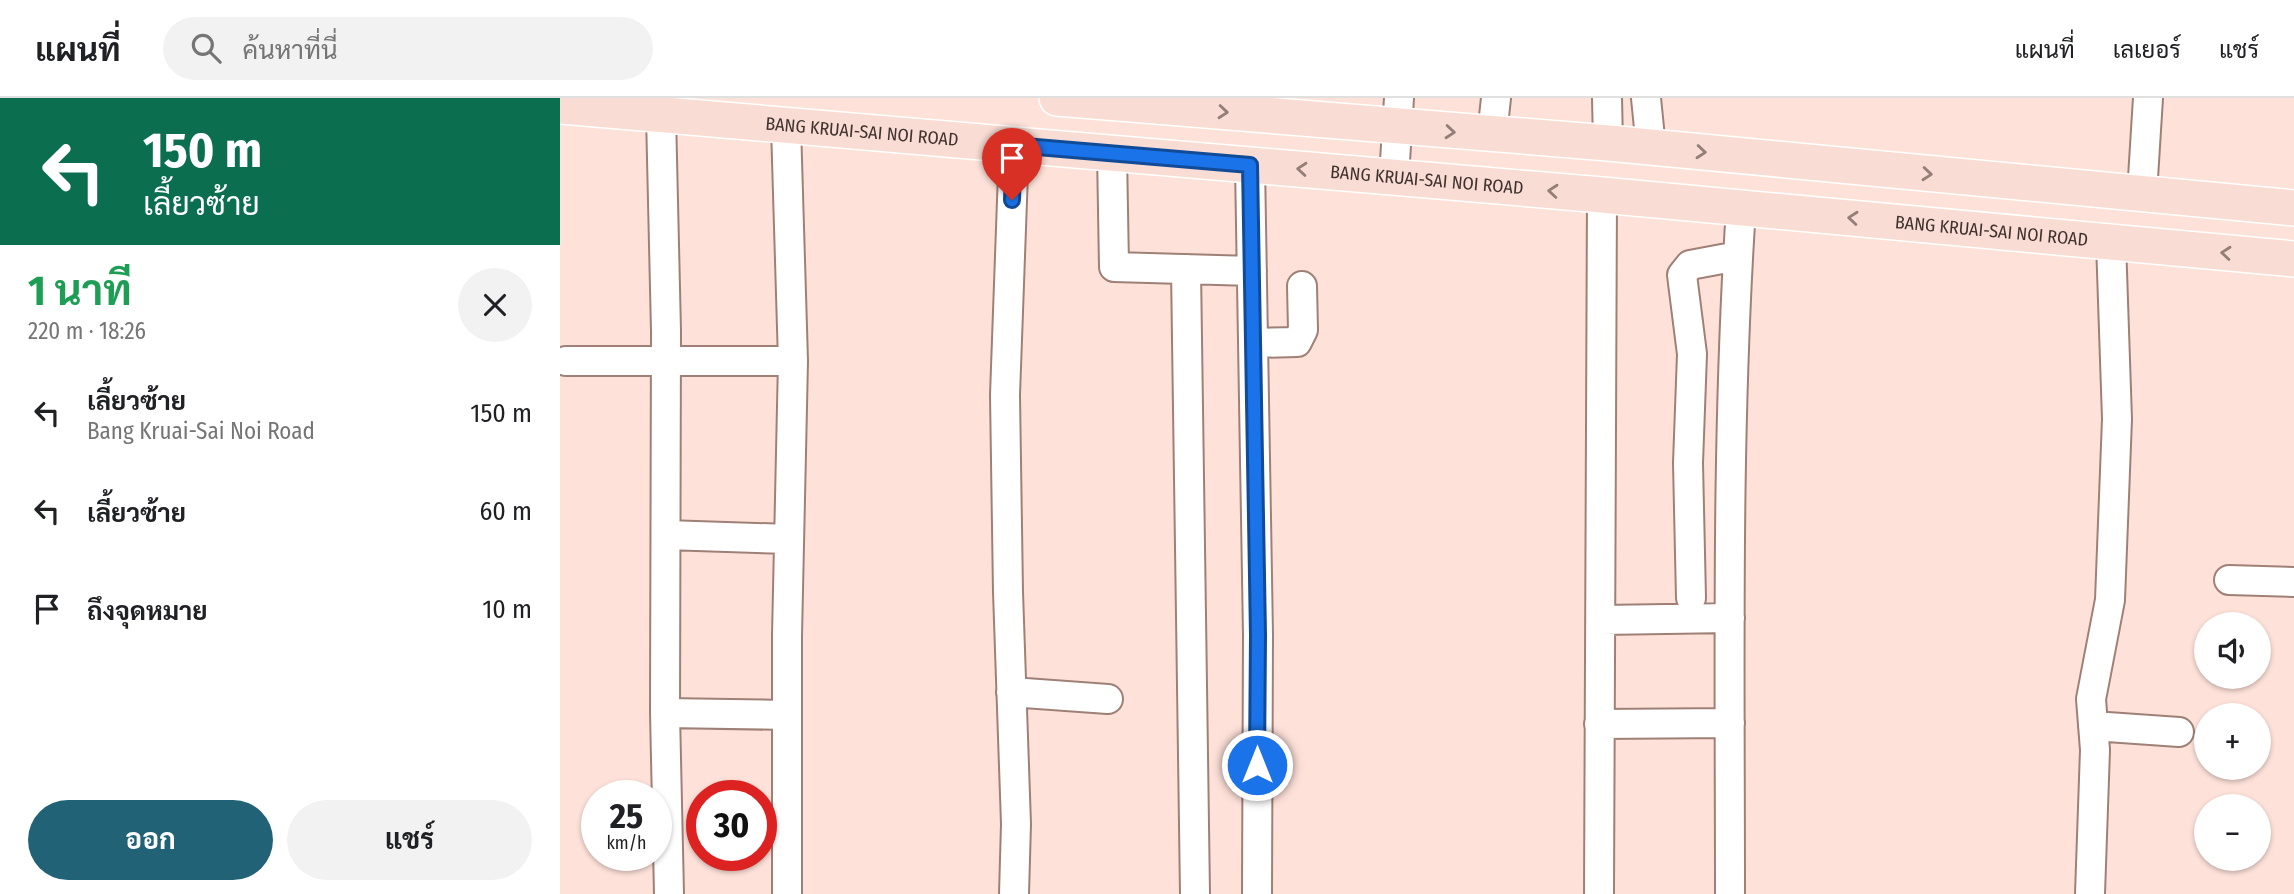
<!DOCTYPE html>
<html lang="th">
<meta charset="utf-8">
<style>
:root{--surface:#fff;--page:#f2f2f2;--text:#202124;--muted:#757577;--line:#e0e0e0;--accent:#216276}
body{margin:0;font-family:"Fira Sans Condensed",Sarabun,sans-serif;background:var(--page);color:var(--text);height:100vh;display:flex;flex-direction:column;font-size:26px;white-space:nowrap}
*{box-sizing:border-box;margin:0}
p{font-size:23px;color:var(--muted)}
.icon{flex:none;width:38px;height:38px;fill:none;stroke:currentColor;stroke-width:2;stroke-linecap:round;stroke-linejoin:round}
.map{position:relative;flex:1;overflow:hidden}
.sheet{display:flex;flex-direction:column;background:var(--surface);width:560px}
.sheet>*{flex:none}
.top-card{background:#0b6e4f;color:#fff;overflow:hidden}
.buttons{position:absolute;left:1634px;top:514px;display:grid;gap:14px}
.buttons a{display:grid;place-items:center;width:77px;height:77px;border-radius:50%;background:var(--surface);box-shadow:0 2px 5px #0004;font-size:35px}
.speed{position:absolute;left:21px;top:682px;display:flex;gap:14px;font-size:35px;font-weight:700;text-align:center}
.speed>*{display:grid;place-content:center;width:91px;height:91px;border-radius:50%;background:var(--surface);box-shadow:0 2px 5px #0004;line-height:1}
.speed small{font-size:18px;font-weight:400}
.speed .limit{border:10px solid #d22;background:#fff;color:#111}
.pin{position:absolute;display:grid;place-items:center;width:60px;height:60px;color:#fff;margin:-72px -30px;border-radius:50% 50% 50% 0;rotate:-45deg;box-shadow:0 0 7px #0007}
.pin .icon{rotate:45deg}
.me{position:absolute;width:77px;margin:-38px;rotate:0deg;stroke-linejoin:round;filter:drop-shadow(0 0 5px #0008)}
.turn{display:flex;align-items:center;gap:24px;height:147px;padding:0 28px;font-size:32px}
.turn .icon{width:91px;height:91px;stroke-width:2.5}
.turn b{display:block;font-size:49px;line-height:60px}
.round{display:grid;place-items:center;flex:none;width:74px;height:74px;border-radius:37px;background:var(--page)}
.summary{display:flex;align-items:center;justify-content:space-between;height:119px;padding:0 28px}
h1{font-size:42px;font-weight:700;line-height:52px;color:#1e9e55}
.primary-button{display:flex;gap:14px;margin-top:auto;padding:14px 28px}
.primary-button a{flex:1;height:80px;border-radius:42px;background:var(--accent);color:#fff;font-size:28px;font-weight:700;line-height:80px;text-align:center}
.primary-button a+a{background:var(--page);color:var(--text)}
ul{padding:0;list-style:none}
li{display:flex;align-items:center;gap:21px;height:98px;padding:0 28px}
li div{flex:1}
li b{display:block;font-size:26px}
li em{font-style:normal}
header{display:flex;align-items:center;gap:42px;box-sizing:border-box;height:98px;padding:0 35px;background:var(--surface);border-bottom:2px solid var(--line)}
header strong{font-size:33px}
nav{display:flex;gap:38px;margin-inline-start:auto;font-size:24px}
.search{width:490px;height:63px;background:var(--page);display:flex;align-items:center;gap:18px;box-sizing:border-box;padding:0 24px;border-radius:38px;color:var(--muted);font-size:26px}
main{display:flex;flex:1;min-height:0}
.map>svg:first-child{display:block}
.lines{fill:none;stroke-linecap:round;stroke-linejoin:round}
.minor-casing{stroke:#9f8076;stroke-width:32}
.major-casing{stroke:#fff;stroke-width:38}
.minor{stroke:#fff;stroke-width:28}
.major{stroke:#f9dcd3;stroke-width:35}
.oneway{stroke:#937f78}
.route-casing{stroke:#114b97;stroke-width:18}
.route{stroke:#1a73e8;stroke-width:12}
.labels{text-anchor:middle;stroke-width:5;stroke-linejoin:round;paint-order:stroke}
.street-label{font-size:18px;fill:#40332e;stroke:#fff}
</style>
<header>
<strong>แผนที่</strong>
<div class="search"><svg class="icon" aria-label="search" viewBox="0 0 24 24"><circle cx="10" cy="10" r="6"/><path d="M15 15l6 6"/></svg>ค้นหาที่นี่</div>
<nav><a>แผนที่</a><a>เลเยอร์</a><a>แชร์</a></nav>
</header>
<main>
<section class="sheet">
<div class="top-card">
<div class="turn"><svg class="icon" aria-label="left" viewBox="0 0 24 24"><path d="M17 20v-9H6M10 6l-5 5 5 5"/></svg><div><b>150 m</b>เลี้ยวซ้าย</div></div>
</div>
<div class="summary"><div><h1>1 นาที</h1><p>220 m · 18:26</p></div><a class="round"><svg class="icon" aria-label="close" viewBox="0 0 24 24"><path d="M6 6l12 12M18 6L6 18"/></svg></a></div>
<ul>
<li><svg class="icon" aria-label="left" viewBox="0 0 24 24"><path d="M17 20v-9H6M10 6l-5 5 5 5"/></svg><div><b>เลี้ยวซ้าย</b><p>Bang Kruai-Sai Noi Road</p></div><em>150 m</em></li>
<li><svg class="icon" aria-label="left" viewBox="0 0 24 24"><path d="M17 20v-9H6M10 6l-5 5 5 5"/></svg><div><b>เลี้ยวซ้าย</b></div><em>60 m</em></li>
<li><svg class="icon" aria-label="arrive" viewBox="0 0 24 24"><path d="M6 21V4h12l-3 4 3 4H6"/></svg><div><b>ถึงจุดหมาย</b></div><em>10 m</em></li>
</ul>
<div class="primary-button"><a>ออก</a><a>แชร์</a></div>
</section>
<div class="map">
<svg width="1734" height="796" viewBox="0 0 1734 796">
<rect width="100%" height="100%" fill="#fee2da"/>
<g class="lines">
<g class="minor-casing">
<path id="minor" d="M1047,0L1048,45
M1086,0L1091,50
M101,17L106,233L105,615L109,796
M226,28L233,263L227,538V796
M932,37L936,0
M552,55L554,169L692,173
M690,67L698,537L697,796
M834,79L839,0
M1582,96L1588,0
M626,171L635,796
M694,245L737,244L743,232L742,188
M6,263H233
M106,437L229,441
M1669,482L1734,484
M1131,500L1128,365L1132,256L1122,177L1130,167L1178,158
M1042,522L1170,520
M451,594L548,601
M105,615L227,617
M1039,626L1170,625
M1533,628L1619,634
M454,796L456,726L448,494L445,297L454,47
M1039,796L1042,97
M1170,796C1170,568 1166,338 1181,110
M1530,796L1535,652L1531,601L1550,502L1557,321L1551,144"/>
</g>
<g class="major-casing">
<g id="major">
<path d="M497,0L1048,45L1734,110"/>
<path id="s1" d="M0,8L1042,97L1734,161"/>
</g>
</g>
<use href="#minor" class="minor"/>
<use href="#major" class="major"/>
</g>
<defs><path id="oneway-chevron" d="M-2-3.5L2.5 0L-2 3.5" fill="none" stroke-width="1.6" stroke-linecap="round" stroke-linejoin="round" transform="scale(1.75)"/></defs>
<g class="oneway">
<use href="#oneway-chevron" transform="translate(663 14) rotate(5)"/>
<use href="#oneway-chevron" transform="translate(890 34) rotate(5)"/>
<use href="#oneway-chevron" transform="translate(1141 54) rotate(5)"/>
<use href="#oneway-chevron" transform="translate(742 71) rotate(-175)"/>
<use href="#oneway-chevron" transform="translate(1367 76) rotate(5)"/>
<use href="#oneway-chevron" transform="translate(993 93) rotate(-175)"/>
<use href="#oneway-chevron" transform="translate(1293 120) rotate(-175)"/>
<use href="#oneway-chevron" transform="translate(1666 155) rotate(-175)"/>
</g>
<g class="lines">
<g class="route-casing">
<path id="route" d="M452,102L454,47L690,67L698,537L697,667"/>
</g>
<use href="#route" class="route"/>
</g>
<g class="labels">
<g class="street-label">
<text dy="6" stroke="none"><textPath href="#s1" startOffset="303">BANG KRUAI-SAI NOI ROAD</textPath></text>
<text dy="6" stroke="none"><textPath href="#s1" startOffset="870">BANG KRUAI-SAI NOI ROAD</textPath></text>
<text dy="6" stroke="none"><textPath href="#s1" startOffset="1437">BANG KRUAI-SAI NOI ROAD</textPath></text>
</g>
</g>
</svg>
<div class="buttons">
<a><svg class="icon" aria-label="sound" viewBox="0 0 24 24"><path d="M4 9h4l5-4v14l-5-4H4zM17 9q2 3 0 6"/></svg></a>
<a>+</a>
<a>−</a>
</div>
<div class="speed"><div>25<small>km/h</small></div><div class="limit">30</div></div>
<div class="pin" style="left:452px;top:102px;background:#d93025"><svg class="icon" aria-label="arrive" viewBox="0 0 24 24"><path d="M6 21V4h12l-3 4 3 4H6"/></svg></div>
<svg class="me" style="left:697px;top:667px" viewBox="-20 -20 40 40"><circle r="17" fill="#1a73e8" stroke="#fff" stroke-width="3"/><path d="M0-11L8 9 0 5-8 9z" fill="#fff"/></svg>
</div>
</main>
